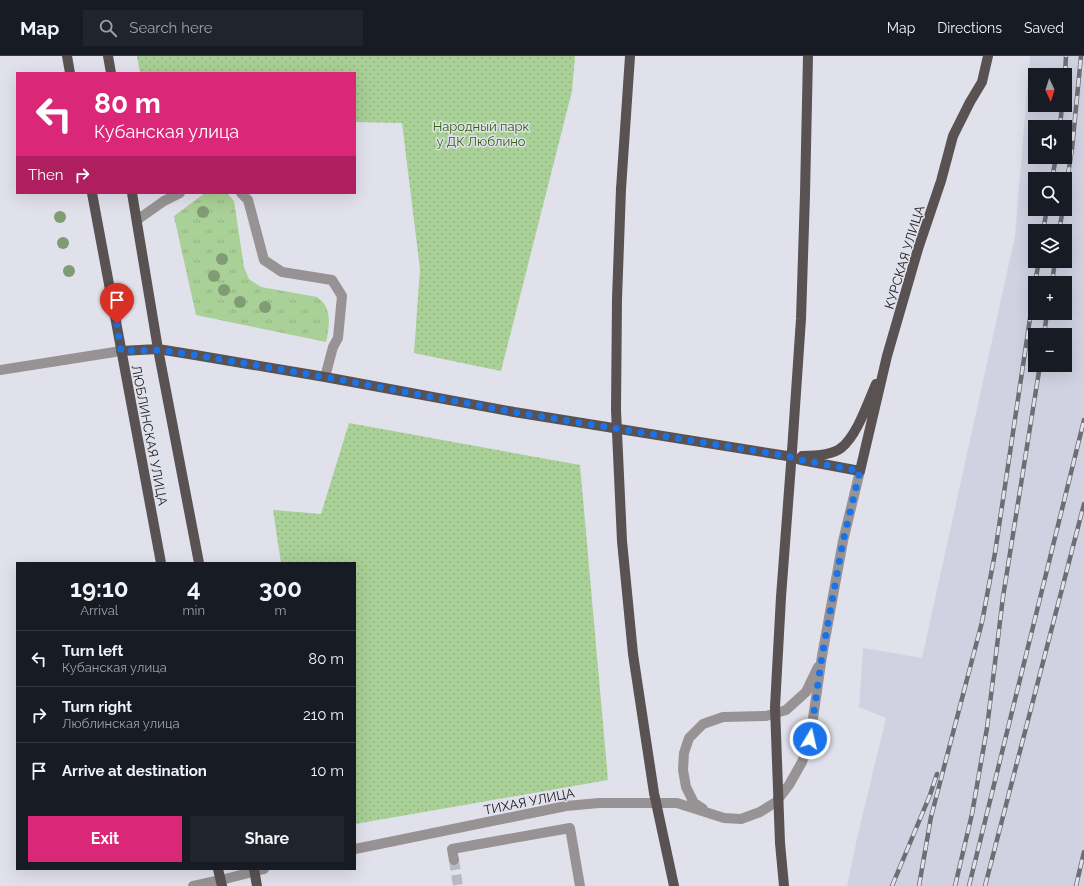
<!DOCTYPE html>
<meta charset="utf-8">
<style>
:root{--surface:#171b24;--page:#20242c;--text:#f1f3f6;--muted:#9ea1a6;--line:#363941;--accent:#db2777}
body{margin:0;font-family:Raleway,sans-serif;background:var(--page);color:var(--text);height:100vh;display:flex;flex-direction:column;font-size:15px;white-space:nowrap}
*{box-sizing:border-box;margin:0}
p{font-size:13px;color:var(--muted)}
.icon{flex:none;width:22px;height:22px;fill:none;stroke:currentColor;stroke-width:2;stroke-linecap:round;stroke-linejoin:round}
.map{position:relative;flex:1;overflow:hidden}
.sheet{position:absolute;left:16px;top:506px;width:340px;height:308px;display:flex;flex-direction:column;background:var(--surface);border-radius:0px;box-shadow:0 4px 16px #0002}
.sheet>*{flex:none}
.hud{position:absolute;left:16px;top:16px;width:340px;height:122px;border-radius:0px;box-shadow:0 4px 16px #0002;background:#db2777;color:#fff;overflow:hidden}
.needle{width:26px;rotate:176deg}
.controls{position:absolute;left:1028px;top:12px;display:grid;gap:8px}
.controls a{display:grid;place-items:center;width:44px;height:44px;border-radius:0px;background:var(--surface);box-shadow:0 4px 16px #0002;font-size:20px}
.pin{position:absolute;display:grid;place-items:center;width:34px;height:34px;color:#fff;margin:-41px -17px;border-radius:50% 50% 50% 0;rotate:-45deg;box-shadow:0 0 4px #0007}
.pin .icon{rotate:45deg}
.me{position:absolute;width:44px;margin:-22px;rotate:9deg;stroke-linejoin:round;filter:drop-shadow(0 0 3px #0008)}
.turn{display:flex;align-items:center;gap:14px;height:84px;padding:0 12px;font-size:18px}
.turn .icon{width:52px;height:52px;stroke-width:2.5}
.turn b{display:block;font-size:28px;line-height:34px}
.then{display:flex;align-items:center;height:38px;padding:0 12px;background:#0003;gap:8px;font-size:15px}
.eta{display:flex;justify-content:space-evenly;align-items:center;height:68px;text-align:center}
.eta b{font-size:24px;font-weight:700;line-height:28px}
.cta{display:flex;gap:8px;margin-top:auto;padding:8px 12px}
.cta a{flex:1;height:46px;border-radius:0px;background:var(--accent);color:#fff;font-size:16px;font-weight:700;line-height:46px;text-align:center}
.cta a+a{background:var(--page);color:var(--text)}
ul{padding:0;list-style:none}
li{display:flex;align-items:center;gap:12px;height:56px;padding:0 12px;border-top:1px solid var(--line)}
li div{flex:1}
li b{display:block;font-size:15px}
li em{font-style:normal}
header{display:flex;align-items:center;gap:24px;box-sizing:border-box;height:56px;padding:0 20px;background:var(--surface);border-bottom:1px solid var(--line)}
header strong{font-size:19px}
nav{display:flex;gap:22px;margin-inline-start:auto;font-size:14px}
.search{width:280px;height:36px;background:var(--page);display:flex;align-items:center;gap:10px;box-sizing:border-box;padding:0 14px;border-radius:0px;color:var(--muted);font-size:15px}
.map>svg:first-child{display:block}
.built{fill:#d0d2e2;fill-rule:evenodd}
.grass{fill:url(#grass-tufts)}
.park{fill:url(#park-dots)}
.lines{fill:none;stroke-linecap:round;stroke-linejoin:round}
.minor-tunnel{stroke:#b8b9c2;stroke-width:10;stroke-dasharray:10 5;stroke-linecap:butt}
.minor{stroke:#979293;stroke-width:10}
.major{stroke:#595152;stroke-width:10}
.rail-casing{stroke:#6d6e74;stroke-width:4.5}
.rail{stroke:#e0e1eb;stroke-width:3;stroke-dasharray:9;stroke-linecap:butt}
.major-bridge{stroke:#595152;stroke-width:10}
.tree{fill:#819c74}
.route{stroke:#1a73e8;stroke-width:7;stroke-dasharray:0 12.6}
.labels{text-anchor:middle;stroke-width:3;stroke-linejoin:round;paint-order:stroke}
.park-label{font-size:13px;fill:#346312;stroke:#e0e1eb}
.street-label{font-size:13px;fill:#191a1d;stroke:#e0e1eb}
</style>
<header>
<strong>Map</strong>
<div class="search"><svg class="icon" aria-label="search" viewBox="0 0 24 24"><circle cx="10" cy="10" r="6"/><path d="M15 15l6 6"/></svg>Search here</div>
<nav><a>Map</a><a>Directions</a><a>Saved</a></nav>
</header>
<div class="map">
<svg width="1084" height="830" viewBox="0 0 1084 830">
<defs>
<pattern id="grass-tufts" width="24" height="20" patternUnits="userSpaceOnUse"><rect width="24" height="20" fill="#a9d096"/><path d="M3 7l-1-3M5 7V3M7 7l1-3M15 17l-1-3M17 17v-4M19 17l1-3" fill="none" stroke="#91b281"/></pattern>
<pattern id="park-dots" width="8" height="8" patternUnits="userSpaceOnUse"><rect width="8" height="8" fill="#a9d096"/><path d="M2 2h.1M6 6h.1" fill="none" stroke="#91b281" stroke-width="1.8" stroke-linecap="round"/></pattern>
</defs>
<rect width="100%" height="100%" fill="#e0e1eb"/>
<path class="built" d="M1030,0H1084V830H847L858,778L886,662L859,651L863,592L922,602L1015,180ZM1035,19H1065V49H1035ZM1035,71H1065V101H1035ZM1035,123H1065V153H1035ZM1035,175H1065V205H1035ZM1035,227H1065V257H1035ZM1035,279H1065V309H1035Z"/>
<path class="grass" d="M205,137H227L234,145L244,211L249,223L261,231L317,241C332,251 330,269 326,286L196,259L174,160Z"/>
<path class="park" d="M137,0H575L572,35L501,315L414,297L420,213L402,67L355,66V17H140Z
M349,367L580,409L608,724L355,768V507H281L273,454L321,458Z"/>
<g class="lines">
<path class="minor-tunnel" d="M454,804L458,830"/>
<path class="minor" d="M241,137L248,144L264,204L282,216L332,224L342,240L338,282L333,291L325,321
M137,164L164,145L180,137
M0,314L121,295
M703,753L694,747L686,731L683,714L684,697L689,682L703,668L723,661L766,660L786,654L806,636L818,611
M355,793L566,750L599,747H677L724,762L741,763L760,756L776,746L789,729L802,706L810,683L822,600L843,485L860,415
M454,804L452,793L570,772L580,830
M193,830L221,824L264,813"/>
<path class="major" d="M67,0L70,17
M108,0L111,17
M621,133L630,0
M92,137L161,507
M132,137L158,293L199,507
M121,295L158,293L195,299L325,321L514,356L787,400L801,404L860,415L887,300L918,193L941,125L953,80L970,46L982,26L988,0
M792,395L801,263L805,138L808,0
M802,400C813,400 832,399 841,392C857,380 868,346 876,328
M218,813L222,830
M254,813L257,830"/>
<g class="rail-casing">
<path id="rail" d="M1065,19L1066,0
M1060,71L1062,49
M1052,123L1056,101
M1065,138L1072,93L1081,0
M1043,175L1047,153
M1059,175L1063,153
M1035,227L1039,205
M1052,227L1055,205
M1044,279L1047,257
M892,830L930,739L937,718
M919,830L931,761L982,566L995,497L1035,229
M955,830L972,758L987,672L1003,541L1040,309
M969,830L1084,364
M985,830L1084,448
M1076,830L1084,796"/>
</g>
<use href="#rail" class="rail"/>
<path class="major-bridge" d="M621,133L617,243L616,354L622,485L633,598L654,737L674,830
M784,830L780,787L775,651L781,541L792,395"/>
</g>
<g class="tree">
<circle cx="203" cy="156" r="6"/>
<circle cx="60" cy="161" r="6"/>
<circle cx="63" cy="187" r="6"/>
<circle cx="222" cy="203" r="6"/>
<circle cx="69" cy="215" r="6"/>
<circle cx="214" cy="220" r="6"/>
<circle cx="224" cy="234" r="6"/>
<circle cx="240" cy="246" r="6"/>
<circle cx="265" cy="251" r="6"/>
</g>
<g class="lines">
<path class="route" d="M117,268L121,295L158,294L195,299L325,321L514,356L787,400L801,404L860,415L843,485L822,600L810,683"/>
</g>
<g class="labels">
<g class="park-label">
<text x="481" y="75">Народный парк<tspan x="481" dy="15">у ДК Люблино</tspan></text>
</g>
<g class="street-label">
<text transform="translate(904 201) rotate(-73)" y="5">КУРСКАЯ УЛИЦА</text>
<text transform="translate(150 379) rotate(79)" y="5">ЛЮБЛИНСКАЯ УЛИЦА</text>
<text transform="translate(529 745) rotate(-11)" y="5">ТИХАЯ УЛИЦА</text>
</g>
</g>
</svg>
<div class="controls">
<a><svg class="needle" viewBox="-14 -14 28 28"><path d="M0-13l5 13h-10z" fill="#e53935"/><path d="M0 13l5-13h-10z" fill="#9ea1a6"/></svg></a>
<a><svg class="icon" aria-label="sound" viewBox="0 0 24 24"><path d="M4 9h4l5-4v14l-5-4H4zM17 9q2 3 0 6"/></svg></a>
<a><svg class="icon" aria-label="search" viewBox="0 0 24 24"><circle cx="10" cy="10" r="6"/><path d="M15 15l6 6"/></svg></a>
<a><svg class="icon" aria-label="layers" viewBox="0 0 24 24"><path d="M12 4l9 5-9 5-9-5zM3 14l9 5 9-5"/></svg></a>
<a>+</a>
<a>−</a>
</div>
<div class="pin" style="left:117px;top:268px;background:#d93025"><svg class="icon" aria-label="arrive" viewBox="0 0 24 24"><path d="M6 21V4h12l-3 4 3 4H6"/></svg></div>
<svg class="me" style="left:810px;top:683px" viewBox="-20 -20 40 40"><circle r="17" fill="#1a73e8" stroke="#fff" stroke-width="3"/><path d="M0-11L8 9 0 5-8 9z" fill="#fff"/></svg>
<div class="hud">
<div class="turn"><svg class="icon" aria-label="left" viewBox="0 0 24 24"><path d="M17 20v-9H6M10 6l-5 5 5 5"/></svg><div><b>80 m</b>Кубанская улица</div></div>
<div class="then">Then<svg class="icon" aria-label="right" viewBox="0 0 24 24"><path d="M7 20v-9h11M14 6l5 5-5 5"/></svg></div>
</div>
<section class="sheet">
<div class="eta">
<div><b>19:10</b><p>Arrival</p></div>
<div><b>4</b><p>min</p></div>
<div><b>300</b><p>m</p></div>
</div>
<ul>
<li><svg class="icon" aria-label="left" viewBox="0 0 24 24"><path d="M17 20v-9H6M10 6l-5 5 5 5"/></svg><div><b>Turn left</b><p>Кубанская улица</p></div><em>80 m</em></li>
<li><svg class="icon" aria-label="right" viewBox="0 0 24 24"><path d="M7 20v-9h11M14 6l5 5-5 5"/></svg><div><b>Turn right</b><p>Люблинская улица</p></div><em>210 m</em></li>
<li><svg class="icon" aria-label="arrive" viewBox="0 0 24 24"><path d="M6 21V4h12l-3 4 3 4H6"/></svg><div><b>Arrive at destination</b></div><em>10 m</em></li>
</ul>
<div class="cta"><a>Exit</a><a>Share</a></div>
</section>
</div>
